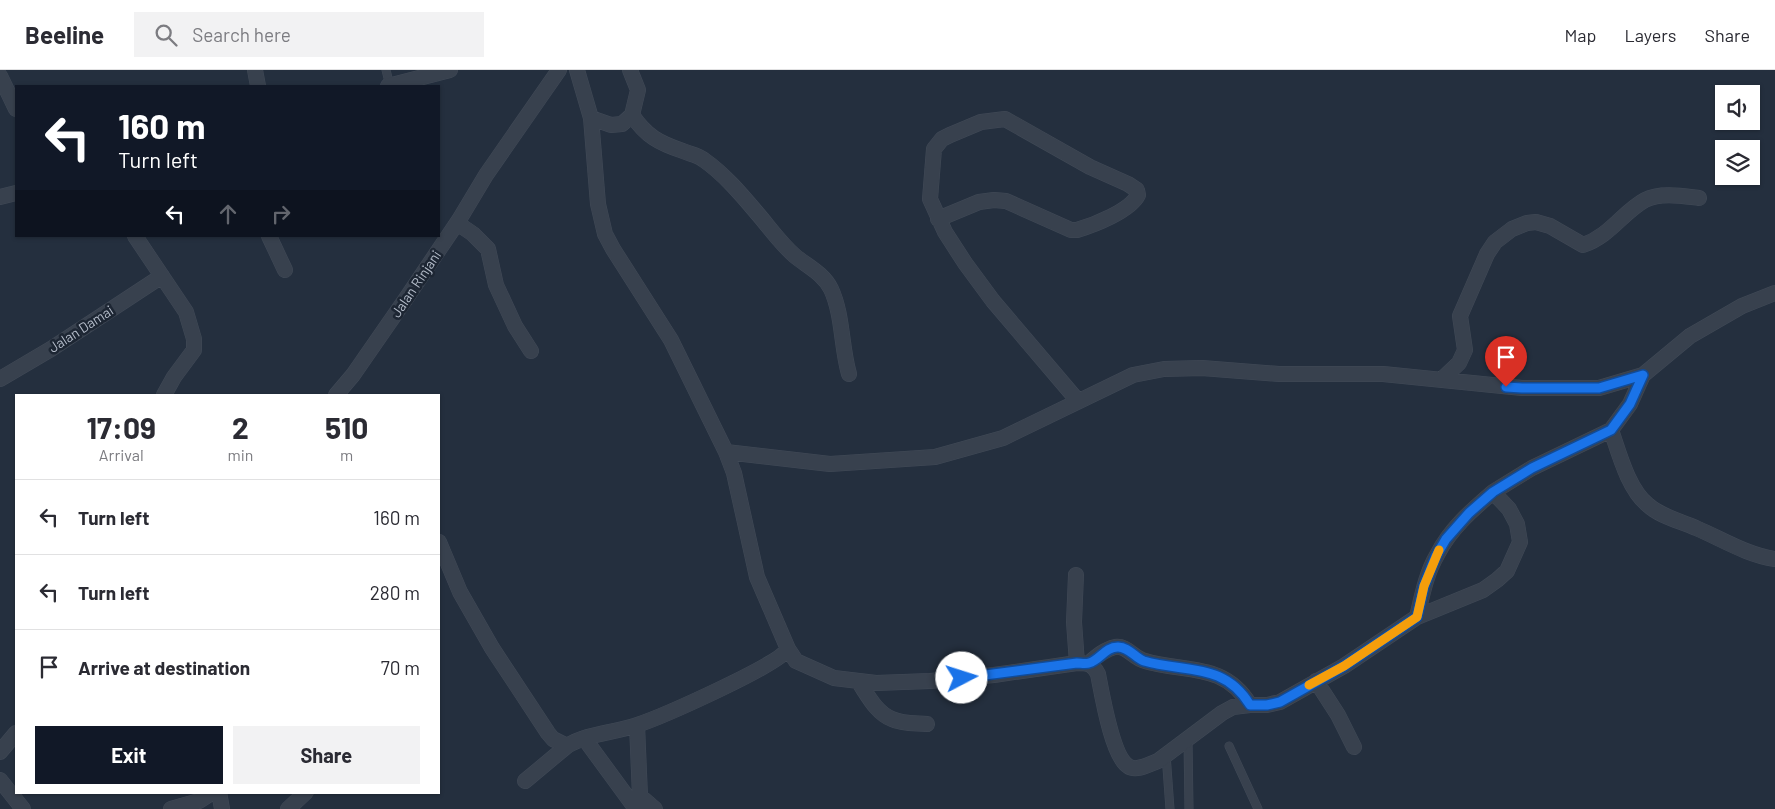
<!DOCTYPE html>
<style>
:root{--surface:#fff;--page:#f2f2f3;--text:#2b2b33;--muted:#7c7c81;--line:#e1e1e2;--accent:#111827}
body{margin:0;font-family:Barlow,sans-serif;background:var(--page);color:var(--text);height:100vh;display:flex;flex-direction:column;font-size:19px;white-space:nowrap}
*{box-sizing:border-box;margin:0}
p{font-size:16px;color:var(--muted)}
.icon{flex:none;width:28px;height:28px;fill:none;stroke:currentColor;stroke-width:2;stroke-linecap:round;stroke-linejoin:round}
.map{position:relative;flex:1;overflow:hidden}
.details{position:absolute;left:15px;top:324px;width:425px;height:400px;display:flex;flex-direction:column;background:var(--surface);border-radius:0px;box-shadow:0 1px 4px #0004}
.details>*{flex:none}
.banner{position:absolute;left:15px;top:15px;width:425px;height:152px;border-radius:0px;box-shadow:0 1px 4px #0004;background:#111827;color:#fff;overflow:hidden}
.tools{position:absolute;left:1715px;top:15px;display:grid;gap:10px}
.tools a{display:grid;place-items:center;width:45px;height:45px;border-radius:0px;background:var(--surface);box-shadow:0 1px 4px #0004;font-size:25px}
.pin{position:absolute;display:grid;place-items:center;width:42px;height:42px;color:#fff;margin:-51px -21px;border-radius:50% 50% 50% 0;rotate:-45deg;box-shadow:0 0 5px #0007}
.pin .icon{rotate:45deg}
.me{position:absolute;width:55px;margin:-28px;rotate:85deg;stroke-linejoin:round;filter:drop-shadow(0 0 4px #0008)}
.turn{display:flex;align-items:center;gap:18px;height:105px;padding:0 20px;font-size:22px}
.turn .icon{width:65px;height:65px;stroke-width:2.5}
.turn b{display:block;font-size:35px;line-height:42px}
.lanes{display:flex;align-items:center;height:48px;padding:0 20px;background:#0003;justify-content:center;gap:25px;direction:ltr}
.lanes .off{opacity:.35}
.eta{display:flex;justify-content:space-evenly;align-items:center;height:85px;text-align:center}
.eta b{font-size:30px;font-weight:700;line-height:35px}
.button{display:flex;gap:10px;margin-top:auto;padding:10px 20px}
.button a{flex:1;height:58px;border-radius:0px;background:var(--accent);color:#fff;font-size:20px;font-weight:700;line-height:58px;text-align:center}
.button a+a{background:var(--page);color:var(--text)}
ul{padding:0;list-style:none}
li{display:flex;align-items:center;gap:15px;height:75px;padding:0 20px;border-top:1px solid var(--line)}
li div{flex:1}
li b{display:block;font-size:19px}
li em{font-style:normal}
header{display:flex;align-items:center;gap:30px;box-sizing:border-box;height:70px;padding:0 25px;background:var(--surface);border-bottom:1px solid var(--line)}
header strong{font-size:24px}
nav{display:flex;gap:28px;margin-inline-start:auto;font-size:18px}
.search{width:350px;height:45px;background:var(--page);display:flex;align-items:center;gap:12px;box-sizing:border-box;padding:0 18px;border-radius:0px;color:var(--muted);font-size:19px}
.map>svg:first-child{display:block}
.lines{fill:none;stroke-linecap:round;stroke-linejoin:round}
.service-casing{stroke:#414a57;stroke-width:9}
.minor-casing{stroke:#414a57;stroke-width:16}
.service{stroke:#38414e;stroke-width:8}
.minor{stroke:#38414e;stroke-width:15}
.route-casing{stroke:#114b97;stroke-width:12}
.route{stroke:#1a73e8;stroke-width:9}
.slow{stroke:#f59e0b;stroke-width:9}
.labels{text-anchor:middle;stroke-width:5;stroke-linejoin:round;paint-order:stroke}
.street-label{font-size:14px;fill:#b4bcc9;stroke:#1d2633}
</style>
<header>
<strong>Beeline</strong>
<div class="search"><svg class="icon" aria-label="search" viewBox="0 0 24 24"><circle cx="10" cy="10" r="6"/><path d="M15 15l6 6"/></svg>Search here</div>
<nav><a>Map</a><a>Layers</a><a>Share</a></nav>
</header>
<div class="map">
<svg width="1775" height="739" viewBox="0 0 1775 739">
<rect width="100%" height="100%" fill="#242f3e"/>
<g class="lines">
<g class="service-casing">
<path id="service" d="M386,0L390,16
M1188,669L1189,739
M1229,676L1258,739
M1166,684L1170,739"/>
</g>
<g class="minor-casing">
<path id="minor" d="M255,0L258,16
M0,6L16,39
M388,16L450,0
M632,45C646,66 659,73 683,81C690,84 698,85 704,90C724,104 741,124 757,143C770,158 780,173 795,186C807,196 823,203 831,219C843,245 841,276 849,304
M591,48L611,55L622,54L632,45L638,20L630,0
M0,127L16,123
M938,149L979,132L994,130L1006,131L1071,160H1077C1094,155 1130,141 1138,125L1137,120L1128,114L1090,97L1005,49L981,52L950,65L942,69L934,79L930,129L945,162L965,193L993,231L1078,331
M457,153L473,164L488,179L496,215L515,256L531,281
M135,166L186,242L194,269V280L174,307L164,325
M269,166L285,200
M0,309L51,279L162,206
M1441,310L1459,293L1465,280L1460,246L1487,184L1495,172L1512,159L1527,153L1536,152L1550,156L1583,175C1610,166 1623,142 1645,130C1660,122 1683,126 1699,128
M336,325L353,305L405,230L459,150L486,105L559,0
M1611,360C1619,383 1628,419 1648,435C1661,447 1681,451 1696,458C1722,469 1747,485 1775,489
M726,382L830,394L935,387L1003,368L1133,305L1164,299L1202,298L1279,304H1383L1522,318H1599L1643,305L1690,266L1742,236L1775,223
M439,472L460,522L492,578L548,663L553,669L567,676C588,663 614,663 637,655C661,647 777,596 788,579L757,507L734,403L726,382L671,270L613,179L605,164L598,134L591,48L577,0
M1076,505L1074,552L1077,593
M1417,547C1422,526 1426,504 1437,485C1450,459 1472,440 1493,422
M788,579L796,591L834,608L876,613L930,611L994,605L1077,593C1088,593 1093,594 1098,604C1102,624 1112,686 1128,696C1136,702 1150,694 1158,691L1222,643L1233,637L1250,635H1267L1280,632L1344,596L1417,547L1483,520L1497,510L1507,501L1520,472L1517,454L1509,439L1493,422L1532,398L1611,360L1630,334L1643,305
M1089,593C1096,587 1105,579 1115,577C1127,575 1133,588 1145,591C1186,603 1224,592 1250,635
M858,611C867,624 876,643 892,649C902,654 916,653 927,654
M1316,611L1338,645L1354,677
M637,655L640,726L638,739
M584,668L636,739
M0,682L16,663
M0,710L23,739
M525,711L567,676
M219,722L222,739
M640,726L655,739
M171,739L199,731L213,722
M288,739L306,722"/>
</g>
<use href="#service" class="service"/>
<use href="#minor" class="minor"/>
</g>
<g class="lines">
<g class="route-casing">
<path id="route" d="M962,608L1077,593C1080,593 1086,594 1089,593C1100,590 1105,577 1118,577C1129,577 1135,588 1144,591C1185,603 1224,592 1250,635H1267L1280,632L1344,596L1417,547L1424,516L1436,486L1446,469L1469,443L1493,422L1532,398L1611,360L1630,334L1643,305L1599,318H1522L1506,317"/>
</g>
<use href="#route" class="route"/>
<path class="slow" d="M1309,615L1344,596L1417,547L1424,516L1439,480"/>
</g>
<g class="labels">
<g class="street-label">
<text transform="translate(416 214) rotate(-56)" y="5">Jalan Rinjani</text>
<text transform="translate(81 259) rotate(-33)" y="5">Jalan Damai</text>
</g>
</g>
</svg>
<div class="tools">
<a><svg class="icon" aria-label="sound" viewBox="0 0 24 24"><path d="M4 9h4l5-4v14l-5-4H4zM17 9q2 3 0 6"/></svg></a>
<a><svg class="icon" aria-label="layers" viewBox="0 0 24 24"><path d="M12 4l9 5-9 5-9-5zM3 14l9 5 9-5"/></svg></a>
</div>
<div class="pin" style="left:1506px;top:317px;background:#d93025"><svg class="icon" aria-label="arrive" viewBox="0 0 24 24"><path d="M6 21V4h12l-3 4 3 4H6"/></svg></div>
<svg class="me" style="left:962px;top:608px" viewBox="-20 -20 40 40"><circle r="19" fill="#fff"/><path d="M0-13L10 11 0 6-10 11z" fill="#1a73e8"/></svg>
<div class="banner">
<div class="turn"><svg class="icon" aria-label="left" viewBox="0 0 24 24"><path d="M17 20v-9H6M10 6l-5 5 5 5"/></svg><div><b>160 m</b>Turn left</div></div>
<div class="lanes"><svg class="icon" aria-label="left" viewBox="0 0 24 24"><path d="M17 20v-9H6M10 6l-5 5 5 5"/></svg><svg class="icon off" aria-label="ahead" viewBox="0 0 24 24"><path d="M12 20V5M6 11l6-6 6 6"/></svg><svg class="icon off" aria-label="right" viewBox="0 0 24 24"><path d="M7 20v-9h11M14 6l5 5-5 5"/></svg></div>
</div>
<section class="details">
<div class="eta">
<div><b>17:09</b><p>Arrival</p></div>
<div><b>2</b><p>min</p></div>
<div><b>510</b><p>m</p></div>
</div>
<ul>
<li><svg class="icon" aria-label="left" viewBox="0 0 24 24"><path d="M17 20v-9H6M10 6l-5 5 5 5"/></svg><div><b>Turn left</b></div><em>160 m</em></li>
<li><svg class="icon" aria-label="left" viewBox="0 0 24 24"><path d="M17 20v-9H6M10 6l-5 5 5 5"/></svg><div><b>Turn left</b></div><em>280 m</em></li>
<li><svg class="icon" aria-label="arrive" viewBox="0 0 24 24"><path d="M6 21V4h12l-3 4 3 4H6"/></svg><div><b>Arrive at destination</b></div><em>70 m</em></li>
</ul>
<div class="button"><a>Exit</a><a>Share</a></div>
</section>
</div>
